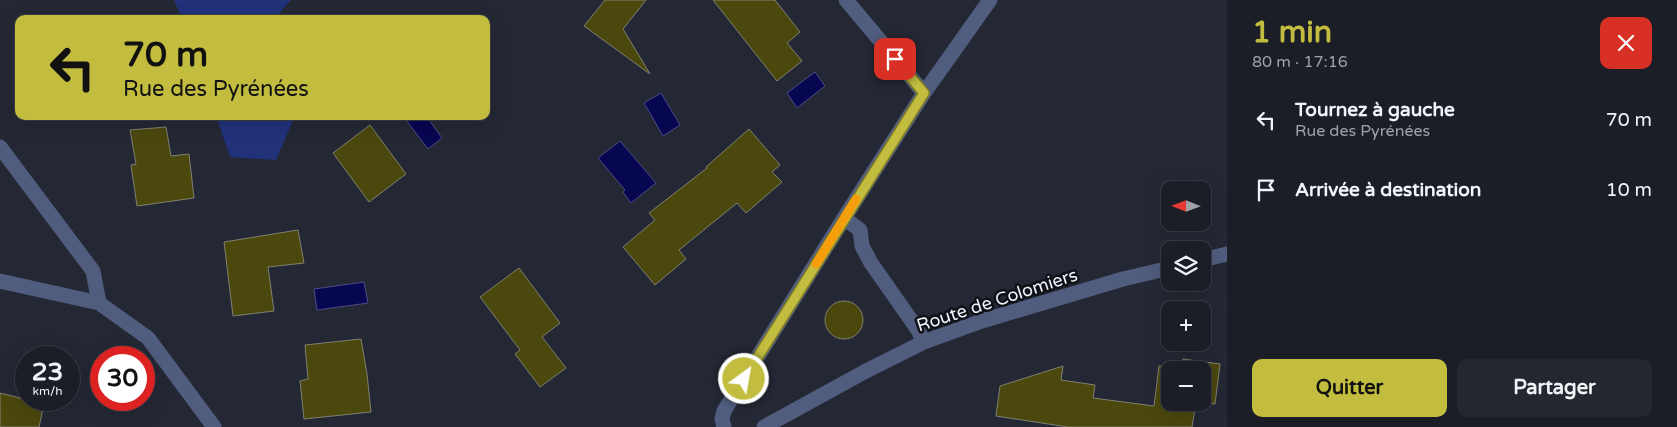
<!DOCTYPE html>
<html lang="fr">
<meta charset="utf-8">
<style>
:root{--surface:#1b1e27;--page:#24272f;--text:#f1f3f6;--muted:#a0a2a7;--line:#393c44;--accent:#c2bd3f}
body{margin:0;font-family:"Varela Round",sans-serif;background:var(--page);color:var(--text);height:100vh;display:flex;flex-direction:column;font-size:19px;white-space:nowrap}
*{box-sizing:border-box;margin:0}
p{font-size:16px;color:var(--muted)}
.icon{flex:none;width:28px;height:28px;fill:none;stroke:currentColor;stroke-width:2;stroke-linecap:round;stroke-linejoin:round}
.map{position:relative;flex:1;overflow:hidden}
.drawer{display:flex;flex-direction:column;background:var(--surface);width:450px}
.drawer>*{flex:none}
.hud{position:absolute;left:15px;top:15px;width:475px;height:105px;border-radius:10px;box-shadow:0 5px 20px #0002,0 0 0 1px var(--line);background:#c2bd3f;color:#111;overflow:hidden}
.needle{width:32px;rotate:271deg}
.fabs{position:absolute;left:1161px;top:181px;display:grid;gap:10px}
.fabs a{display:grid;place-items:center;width:50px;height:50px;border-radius:10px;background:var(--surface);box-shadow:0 5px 20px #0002,0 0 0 1px var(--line);font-size:25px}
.speed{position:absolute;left:15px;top:346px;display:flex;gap:10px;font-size:25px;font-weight:700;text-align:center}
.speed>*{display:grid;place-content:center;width:65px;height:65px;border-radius:50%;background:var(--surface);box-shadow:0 5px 20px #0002,0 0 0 1px var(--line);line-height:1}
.speed small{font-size:12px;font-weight:400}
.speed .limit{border:8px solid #d22;background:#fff;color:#111}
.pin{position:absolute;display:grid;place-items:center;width:42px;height:42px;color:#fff;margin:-21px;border-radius:10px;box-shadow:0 2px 8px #0006}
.me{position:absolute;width:55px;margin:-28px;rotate:32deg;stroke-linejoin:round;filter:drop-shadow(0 0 4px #0008)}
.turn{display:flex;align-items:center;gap:18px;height:105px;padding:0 25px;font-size:22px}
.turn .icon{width:65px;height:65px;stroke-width:2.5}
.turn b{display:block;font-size:35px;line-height:42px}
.round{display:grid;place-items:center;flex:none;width:52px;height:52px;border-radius:10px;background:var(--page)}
.headline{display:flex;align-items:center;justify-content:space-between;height:85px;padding:0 25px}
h1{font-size:30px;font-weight:700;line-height:38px;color:var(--accent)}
.cta{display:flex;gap:10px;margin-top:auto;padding:10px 25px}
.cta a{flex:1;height:58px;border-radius:10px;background:var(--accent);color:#111;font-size:20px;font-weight:700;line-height:58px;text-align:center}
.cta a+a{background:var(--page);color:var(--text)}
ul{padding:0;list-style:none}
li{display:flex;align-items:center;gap:15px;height:70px;padding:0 25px}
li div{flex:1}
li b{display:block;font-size:19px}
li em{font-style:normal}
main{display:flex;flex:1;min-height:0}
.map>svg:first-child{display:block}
.green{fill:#21327b}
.water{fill:#070651;stroke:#4d4d84}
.building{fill:#4a480d;stroke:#818172}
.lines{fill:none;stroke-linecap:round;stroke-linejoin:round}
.minor{stroke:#515d7e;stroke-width:15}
.route-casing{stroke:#7e7b29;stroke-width:12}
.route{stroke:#c2bd3f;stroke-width:9}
.slow{stroke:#f59e0b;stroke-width:9}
.labels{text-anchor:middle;stroke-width:5;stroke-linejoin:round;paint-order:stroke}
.street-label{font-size:18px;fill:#f0f4fc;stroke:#0f1116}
</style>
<main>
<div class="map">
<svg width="1227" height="427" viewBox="0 0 1227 427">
<rect width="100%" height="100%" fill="#242834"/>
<path class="green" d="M174,0H291L274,19H182Z
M216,116H295L276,160L230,157Z"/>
<path class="water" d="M815,72L825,86L797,108L787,93Z
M661,93L680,125L663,136L644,103Z
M403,116H426L442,138L428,149Z
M620,141L656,183L631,203L623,192L625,190L598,158Z
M364,282L368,303L317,310L314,289Z"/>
<path class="building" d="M605,0H646L623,29L650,74L584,26Z
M713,0H775L800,32L787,43L802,61L777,81Z
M370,125L406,174L369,202L333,153Z
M166,127L171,156L189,154L194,198L137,206L131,165L136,164L130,130Z
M749,129L780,165L772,172L782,182L746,213L737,203L679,250L686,259L655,285L623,247L655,220L649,213L707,168L706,167Z
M298,230L304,263L268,267L274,311L233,316L224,242Z
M519,268L560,323L542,337L566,368L540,387L515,354L520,350L480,297Z
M825 320a19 19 0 1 1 38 0a19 19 0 1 1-38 0Z
M361,339L367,374L371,412L304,419L300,381L308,379L305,345Z
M1183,359L1220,364L1215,404L1202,402V370H1170V402H1196L1192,427H1068L996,416L1000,386L1063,366L1061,380L1095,385L1093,398L1154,406L1159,366L1181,368Z
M0,393L44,404L39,427H0Z"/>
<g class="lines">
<path class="minor" d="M846,0L924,93
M0,147L93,271L99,303
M844,218L924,93L990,0
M1202,260L1227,254
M0,281L99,303L148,338L214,427
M724,427L722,419L724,411L844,218L860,230L862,246L871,263L918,330L924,342
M764,427L866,371L924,342L982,321L1123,279L1170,268"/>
</g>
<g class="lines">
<g class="route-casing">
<path id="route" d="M744,379L924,93L895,59"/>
</g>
<use href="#route" class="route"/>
<path class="slow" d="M816,264L856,199"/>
</g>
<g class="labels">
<g class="street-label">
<text transform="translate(997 300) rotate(-18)" y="6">Route de Colomiers</text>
</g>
</g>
</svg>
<div class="fabs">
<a><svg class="needle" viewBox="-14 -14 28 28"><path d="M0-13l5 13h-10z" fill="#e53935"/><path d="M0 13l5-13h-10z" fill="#a0a2a7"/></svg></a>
<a><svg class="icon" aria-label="layers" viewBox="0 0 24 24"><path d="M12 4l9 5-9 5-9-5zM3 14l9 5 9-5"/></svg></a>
<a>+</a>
<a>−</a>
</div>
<div class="speed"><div>23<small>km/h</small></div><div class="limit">30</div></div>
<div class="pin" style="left:895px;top:59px;background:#d93025"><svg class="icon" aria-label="arrive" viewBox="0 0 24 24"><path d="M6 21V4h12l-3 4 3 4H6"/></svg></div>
<svg class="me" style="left:744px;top:379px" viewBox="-20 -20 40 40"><circle r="17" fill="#c2bd3f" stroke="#fff" stroke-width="3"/><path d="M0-11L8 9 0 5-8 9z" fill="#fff"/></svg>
<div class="hud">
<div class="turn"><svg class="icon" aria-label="left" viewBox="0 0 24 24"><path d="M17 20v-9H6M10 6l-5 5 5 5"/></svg><div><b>70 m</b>Rue des Pyrénées</div></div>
</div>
</div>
<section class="drawer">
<div class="headline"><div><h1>1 min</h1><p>80 m · 17:16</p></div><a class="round" style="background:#d93025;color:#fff"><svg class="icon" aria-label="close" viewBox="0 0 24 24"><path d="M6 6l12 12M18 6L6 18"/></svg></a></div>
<ul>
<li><svg class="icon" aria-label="left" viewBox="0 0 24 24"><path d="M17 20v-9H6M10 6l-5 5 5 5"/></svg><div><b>Tournez à gauche</b><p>Rue des Pyrénées</p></div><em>70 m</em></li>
<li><svg class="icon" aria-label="arrive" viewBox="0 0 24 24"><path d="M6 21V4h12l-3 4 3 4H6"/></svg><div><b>Arrivée à destination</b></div><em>10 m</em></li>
</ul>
<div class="cta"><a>Quitter</a><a>Partager</a></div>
</section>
</main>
